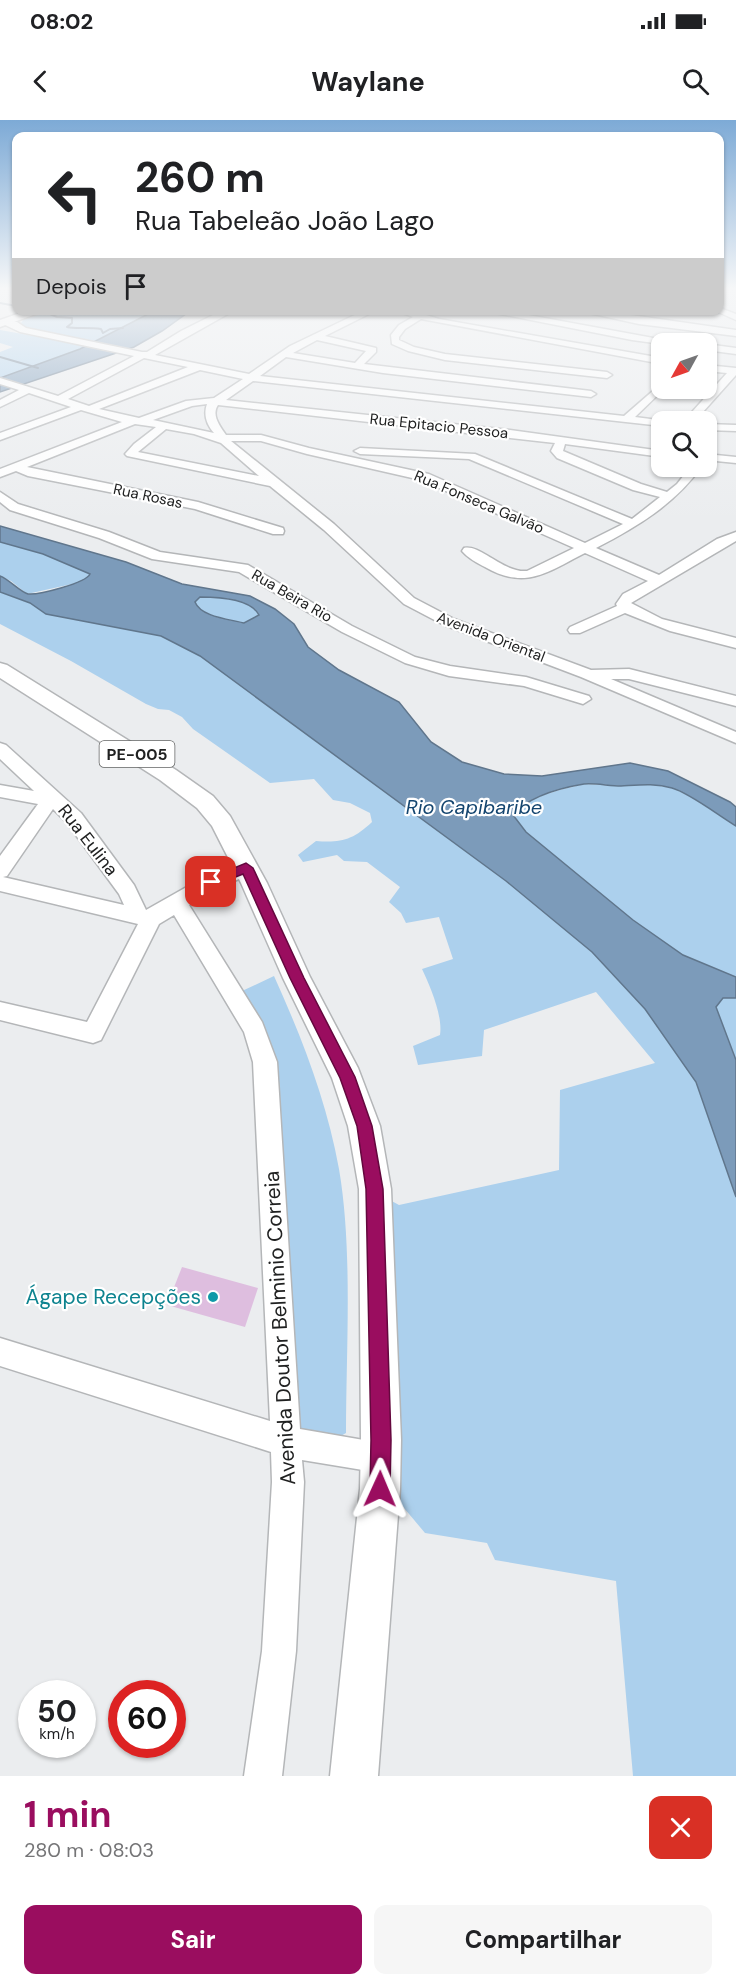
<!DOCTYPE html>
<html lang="pt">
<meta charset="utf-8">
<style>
:root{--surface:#fff;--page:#f6f6f6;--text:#202124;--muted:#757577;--accent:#9a0d5f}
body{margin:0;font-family:"DM Sans",sans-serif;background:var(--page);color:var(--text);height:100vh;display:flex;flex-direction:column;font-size:22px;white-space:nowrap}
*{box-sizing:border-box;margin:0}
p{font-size:20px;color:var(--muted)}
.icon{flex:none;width:33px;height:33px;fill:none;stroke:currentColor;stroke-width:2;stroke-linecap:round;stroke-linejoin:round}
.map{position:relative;height:1656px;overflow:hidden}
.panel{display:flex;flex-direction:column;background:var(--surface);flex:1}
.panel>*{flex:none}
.banner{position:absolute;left:12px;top:12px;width:712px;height:183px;border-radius:12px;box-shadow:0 2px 4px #0004;background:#fff;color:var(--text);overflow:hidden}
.needle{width:39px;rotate:230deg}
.fabs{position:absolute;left:651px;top:213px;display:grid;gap:12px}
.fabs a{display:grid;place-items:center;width:66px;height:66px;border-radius:12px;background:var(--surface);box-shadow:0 2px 4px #0004;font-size:30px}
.speed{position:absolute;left:18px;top:1560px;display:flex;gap:12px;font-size:30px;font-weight:700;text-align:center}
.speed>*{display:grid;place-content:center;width:78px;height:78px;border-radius:50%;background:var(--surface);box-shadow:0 2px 4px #0004;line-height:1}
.speed small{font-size:15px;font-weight:400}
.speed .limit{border:9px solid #d22;background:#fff;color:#111}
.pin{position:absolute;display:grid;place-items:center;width:51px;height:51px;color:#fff;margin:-26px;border-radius:12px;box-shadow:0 3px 9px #0006}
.me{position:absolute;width:66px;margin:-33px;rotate:1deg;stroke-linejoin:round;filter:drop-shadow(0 0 4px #0008)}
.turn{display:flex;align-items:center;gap:21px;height:126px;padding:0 24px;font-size:27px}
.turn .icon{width:78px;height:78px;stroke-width:2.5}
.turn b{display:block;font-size:42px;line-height:51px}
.then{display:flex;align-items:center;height:57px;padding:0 24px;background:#0003;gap:12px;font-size:22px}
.round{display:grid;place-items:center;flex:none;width:63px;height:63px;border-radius:12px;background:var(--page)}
.head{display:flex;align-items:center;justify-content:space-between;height:102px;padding:0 24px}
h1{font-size:36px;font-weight:700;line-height:45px;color:var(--accent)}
.primary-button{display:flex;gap:12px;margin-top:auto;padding:12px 24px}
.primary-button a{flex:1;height:69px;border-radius:12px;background:var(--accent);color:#fff;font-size:24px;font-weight:700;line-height:69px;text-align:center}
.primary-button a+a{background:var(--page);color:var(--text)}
.status{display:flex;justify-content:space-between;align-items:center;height:42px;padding:0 30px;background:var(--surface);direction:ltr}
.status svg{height:16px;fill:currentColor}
header{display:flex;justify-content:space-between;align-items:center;height:78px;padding:0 24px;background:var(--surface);font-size:27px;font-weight:700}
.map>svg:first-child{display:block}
.green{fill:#acd0ed}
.water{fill:#7c9bba;stroke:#60768c;stroke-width:1.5;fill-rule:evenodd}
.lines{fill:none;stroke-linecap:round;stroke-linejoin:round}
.stream{stroke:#60768c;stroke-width:2}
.building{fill:#debedf}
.minor-casing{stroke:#b4b6b8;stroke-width:3}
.major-casing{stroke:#b4b6b8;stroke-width:3}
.minor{fill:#fff;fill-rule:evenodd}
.major{fill:#fff;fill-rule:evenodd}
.route{fill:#9a0d5f;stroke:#64083e;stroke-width:1.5}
.culture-dot{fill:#0f9aa8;stroke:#fff;stroke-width:2}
.labels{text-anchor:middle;stroke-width:4.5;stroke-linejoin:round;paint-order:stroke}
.far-street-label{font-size:15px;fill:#202121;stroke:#fff}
.shield{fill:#fff;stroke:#636464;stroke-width:1.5}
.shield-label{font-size:16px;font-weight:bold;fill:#202121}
.street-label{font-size:18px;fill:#202121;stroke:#fff}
.water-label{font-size:20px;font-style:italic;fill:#14456f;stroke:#fff}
.near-culture-label{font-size:21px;fill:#0d838f;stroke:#fff;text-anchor:end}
.near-street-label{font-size:21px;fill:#202121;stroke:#fff}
</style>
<div class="status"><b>08:02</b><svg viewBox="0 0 49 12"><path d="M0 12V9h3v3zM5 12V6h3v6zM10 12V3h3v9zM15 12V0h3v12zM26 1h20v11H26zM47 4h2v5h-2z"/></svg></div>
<header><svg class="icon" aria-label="back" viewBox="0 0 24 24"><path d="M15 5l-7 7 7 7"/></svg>Waylane<svg class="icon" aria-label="search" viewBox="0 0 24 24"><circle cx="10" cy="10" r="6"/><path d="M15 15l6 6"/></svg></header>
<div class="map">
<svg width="736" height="1656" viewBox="0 0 736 1656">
<rect width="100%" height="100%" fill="#ebedef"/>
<path class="green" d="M49,191H154L80,229L0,258V232L13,227L0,223V210L73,223L19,206L23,200Z
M0,422L43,434L90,453L88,458L81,462L27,474L11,461L0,456Z
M0,472L30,483L47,494L161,516L200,536L506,761L592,832L645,889L696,962L736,1077V1656H633L616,1461L495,1440L487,1423L425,1413L399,1382L388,1079L399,1085L559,1050L560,970L655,943L596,872L484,910L482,936L418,945L413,926L440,915C443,896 430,866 422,849L453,839L439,797L406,803L401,793L389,782L400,767L367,742L344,741L337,735L303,742L298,735L316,721C341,723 353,720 372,702L370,693L350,683L333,680L314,659L270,663L193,609L182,597L169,590L158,589L146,584L71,541L0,504Z
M200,477C217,477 250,478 259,495L244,503C229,499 201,497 194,481Z
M585,664L618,666L647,664L673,668L693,678L736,706V857L683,835L633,800L526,712L513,695C530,675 560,670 585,664Z
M274,856C302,918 327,982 339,1049C353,1131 346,1229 346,1313L339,1317L293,1309L282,1046L242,871Z
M723,878H736V940L716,887Z"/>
<path class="water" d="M154,191H190L162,211L134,227L0,272V258L80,229Z
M0,406L126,442L182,464L250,476L275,489L294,504L308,527L339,550L399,582L431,622L462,642L504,654L542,656L630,643L668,651L730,682L736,687V706C719,696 690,673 672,668C655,663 639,665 621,666C609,666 596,663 584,664C560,668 529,676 513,695L526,712L633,800L683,835L736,857V878H723L716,887L736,940V1077L696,962L645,889L592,832L506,761L200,536L161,516L46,494L30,483L0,472V456C10,460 20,472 28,474C39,475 86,463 90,454L43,434L0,422ZM200,477C217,477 250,478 259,495L244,503C229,499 201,497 195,482Z"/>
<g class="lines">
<path class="stream" d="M0,183L16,186
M45,192L57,197L72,198V203L67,207C74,209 90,207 101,209L103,213L110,209L123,208
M0,237L38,248"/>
</g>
<path class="building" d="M182,1147L258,1168L245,1207L167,1185Z"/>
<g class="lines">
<g class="minor-casing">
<path id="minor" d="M720,188L736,194V200L718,192Z
M223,190H235L155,235L249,254L290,226L365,190H377L325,216L376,228V232L364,244L591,271L596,274L591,277L383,253L286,237L260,256L624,296L662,263V268H665L635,297L666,301L662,302V306L253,261L226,280L510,310L662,331V337L565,324L563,331L641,364L667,372L677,364L691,346H702C675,384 637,407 596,428L659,455L717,419L736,412V421L631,483L662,499L736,518V528L670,511L625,493L580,513H570L568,510L570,507L617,486L616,484L623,474L648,461L585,433C549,451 526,471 485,447C477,443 468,438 462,431L464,428C480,424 503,453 527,451L574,428L421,360L307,334L261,321H231L334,404L414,478L454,499L591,550L629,549L736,576V586L629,559H611L736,612V623L581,557L444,505L404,484L324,410L270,366L127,336L125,334L134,324L156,307L135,304L27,347L198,382L283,408L284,411L283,414H273L195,389L28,356L16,351L0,357V349L122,302L81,290L0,320V313L71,287L29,273L0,287V280L19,270L0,264V258L58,276L134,236L20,212L3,204V200L17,202L26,208L142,232H147L181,211ZM317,220L366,231L355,243L293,233ZM144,238L188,247L89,286L68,279ZM200,250L243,259L214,278L186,281L139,298L99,289ZM207,284C203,295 207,305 214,313L153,300L192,286ZM218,285L555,323L551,331L557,338L633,370L660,377L632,399L475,334L360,328L354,331L360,334L469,339L623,404L585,423L429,354L309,328L261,315H226C220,306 211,295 218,285ZM166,309L194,314L221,323L259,356L138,332Z
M395,190H410L439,199L662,238V244L421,199L405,209L399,217V220L414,227L445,234L607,252L612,255L607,258L445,240L408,231L392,224L391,215L399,205L413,197Z
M480,190H501L686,224H662L632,220Z
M575,190H596L736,210V216L639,204Z
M706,224L736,228V234L706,230Z
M706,245L736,248V255L694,302H683L727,253L706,251Z
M706,304L736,305V311L706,310Z
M706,334L736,337V343L706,340Z
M0,372L18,384L109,412L160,432L248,445L352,506L415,537L450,546L526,557L589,576L591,579L583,584L524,566L449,556L405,543L342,512L239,452L152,439L99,418L10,390L0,382Z
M0,623L6,625L81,693L134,765L146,790L199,760L239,743L246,741L253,743L256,748L253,753L213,770L189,785L262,902L277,942L300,1309L381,1323L392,1327L396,1338L392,1349L381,1353L302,1340L304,1362L296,1531L282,1656H244L262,1531L272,1362L271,1332L0,1246V1218L270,1301L253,942L244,912L174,795L159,804L101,920L93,923L0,900V882L87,902L138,804L0,771V736L38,684L0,677V665L34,671L0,639ZM53,689L67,703L119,774L124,785L3,757L7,756Z"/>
</g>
<g class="major-casing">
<path id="major" d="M29,190H47L0,207V200Z
M0,543L7,545L176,650L213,676L230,696L267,763L310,857L358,948L380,1006L391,1069L401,1320L400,1369L378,1656H330L360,1369L361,1320L359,1069L348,1006L332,958L283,858L241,763L212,706L197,688L160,660L0,558Z"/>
</g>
<use href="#minor" class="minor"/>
<use href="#major" class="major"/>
</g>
<linearGradient id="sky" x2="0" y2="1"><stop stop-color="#7daad6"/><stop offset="0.42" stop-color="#f6f7f8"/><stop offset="1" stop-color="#f6f7f8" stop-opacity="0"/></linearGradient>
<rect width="736" height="401" fill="url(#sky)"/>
<path class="route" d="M246,743L253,748L304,858L355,957L372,1006L383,1069L391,1320L390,1369L387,1377L380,1380L373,1377L370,1369L371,1320L366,1069L357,1006L340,958L290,858L243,754L211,767L205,762L207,759Z"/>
<circle class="culture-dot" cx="213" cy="1177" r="6"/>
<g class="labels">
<g class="far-street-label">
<text transform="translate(439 306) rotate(6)" y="5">Rua Epitacio Pessoa</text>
<text transform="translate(148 376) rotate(12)" y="5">Rua Rosas</text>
<text transform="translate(479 382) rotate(23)" y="5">Rua Fonseca Galvão</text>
<text transform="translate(292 476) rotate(30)" y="5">Rua Beira Rio</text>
<text transform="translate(491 517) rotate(21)" y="5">Avenida Oriental</text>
</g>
<rect class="shield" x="99.5" y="621" width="75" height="26" rx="4.5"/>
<g class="shield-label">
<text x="137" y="640">PE-005</text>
</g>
<g class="street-label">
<text transform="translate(88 720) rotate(52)" y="6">Rua Eulina</text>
</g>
<g class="water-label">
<text x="474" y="694">Rio Capibaribe</text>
</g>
<g class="near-culture-label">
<text x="201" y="1184">Ágape Recepções</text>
</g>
<g class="near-street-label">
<text transform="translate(280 1208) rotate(-93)" y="7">Avenida Doutor Belminio Correia</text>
</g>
</g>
</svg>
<div class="fabs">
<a><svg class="needle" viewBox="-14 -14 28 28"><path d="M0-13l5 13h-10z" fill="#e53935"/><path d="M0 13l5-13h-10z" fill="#757577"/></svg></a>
<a><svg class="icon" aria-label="search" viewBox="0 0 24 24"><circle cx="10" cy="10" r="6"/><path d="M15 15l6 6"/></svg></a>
</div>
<div class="speed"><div>50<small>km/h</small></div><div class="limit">60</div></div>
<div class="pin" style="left:211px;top:762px;background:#d93025"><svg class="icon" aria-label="arrive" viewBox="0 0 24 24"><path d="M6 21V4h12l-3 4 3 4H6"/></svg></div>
<svg class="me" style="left:380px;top:1369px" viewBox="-20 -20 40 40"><path d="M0-17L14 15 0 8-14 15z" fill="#9a0d5f" stroke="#fff" stroke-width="4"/></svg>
<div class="banner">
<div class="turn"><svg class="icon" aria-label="left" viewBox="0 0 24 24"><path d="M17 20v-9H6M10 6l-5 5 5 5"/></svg><div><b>260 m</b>Rua Tabeleão João Lago</div></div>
<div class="then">Depois<svg class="icon" aria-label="arrive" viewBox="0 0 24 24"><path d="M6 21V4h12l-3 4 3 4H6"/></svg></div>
</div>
</div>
<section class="panel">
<div class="head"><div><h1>1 min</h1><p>280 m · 08:03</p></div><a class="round" style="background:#d93025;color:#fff"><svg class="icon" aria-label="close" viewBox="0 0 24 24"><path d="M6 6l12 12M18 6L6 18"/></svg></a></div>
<div class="primary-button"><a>Sair</a><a>Compartilhar</a></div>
</section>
